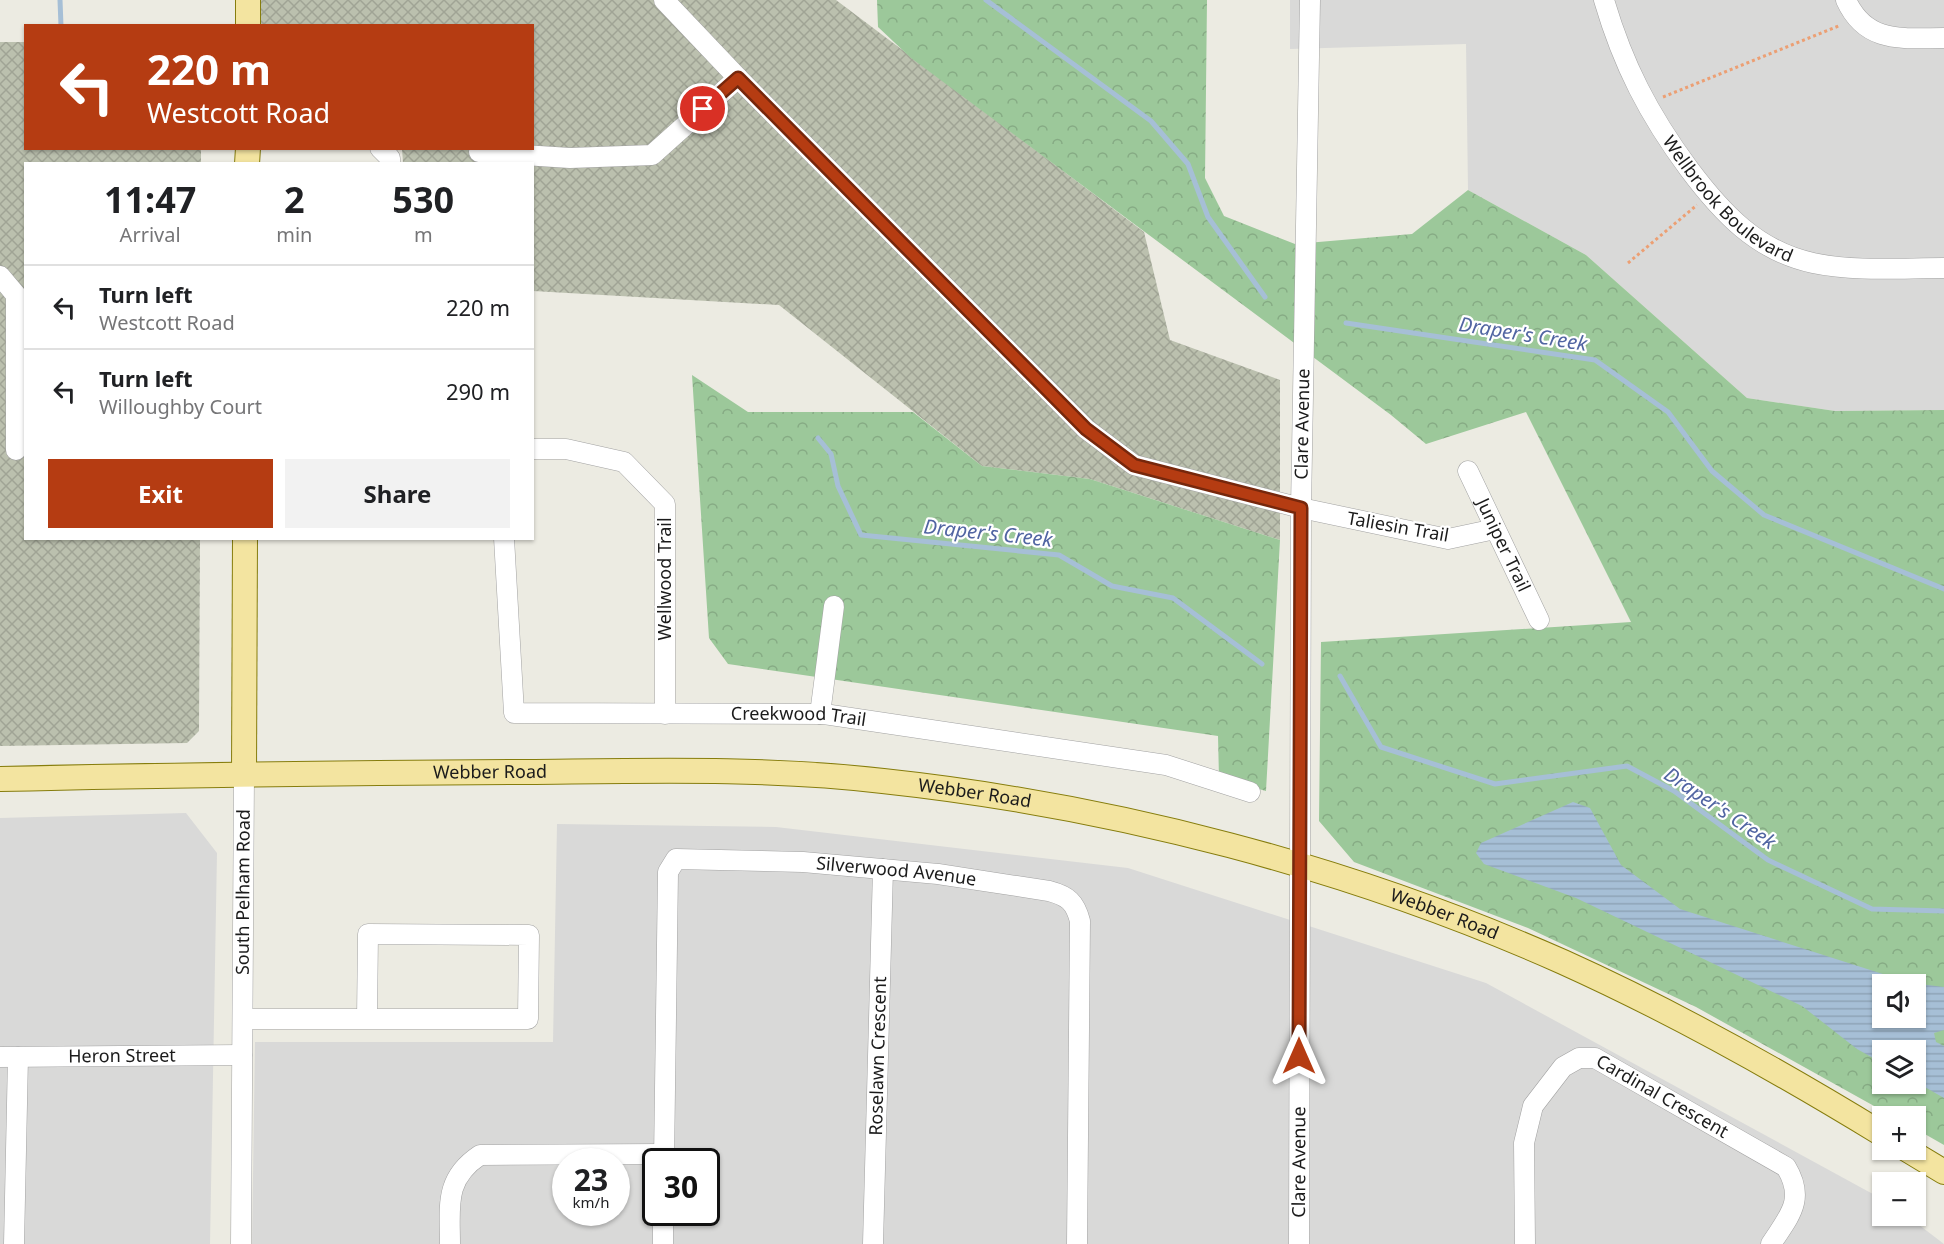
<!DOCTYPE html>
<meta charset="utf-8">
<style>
:root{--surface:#fff;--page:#f2f2f2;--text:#202124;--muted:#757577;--line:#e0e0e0;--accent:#b53c12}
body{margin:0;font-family:"Noto Sans",sans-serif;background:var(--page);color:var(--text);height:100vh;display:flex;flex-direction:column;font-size:22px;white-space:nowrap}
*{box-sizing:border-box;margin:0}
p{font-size:20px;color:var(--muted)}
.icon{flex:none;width:33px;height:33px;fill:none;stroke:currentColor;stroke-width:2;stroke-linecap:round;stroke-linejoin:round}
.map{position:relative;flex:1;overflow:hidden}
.sheet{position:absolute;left:24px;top:162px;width:510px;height:378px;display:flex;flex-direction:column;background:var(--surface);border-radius:0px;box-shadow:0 2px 4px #0004}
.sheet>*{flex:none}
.guide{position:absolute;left:24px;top:24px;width:510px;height:126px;border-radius:0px;box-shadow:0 2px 4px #0004;background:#b53c12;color:#fff;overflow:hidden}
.controls{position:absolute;left:1872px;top:974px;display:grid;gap:12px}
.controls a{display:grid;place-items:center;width:54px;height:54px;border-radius:0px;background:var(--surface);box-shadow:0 2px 4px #0004;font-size:30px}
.speed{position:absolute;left:552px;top:1148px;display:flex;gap:12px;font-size:30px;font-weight:700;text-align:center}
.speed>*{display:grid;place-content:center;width:78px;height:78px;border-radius:50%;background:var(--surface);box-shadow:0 2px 4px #0004;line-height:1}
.speed small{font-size:15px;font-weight:400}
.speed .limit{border:3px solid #111;border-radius:9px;background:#fff;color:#111}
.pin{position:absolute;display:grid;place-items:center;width:51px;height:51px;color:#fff;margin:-26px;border:3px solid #fff;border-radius:50%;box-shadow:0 2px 6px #0007}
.me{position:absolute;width:66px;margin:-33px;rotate:0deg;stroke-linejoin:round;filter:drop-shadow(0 0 4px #0008)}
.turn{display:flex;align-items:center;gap:21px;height:126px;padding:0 24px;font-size:27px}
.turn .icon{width:78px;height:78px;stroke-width:2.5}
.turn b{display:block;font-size:42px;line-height:51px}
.eta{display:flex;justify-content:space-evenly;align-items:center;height:102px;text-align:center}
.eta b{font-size:36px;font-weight:700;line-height:42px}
.action{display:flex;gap:12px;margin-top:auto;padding:12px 24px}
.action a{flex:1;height:69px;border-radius:0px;background:var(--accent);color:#fff;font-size:24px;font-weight:700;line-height:69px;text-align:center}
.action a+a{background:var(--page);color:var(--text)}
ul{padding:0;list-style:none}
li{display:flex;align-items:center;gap:18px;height:84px;padding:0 24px;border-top:2px solid var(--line)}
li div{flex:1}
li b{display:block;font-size:22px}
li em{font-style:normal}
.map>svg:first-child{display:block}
.residential{fill:#d9d9d8;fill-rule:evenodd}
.construction{fill:url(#construction-cross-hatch)}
.forest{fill:url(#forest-crowns);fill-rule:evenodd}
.water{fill:url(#water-rules);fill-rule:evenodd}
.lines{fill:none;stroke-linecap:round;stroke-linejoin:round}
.stream{stroke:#a6bfd6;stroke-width:5}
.minor-casing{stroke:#a2a2a2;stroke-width:21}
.major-casing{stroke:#867d0d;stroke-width:26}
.path{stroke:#ec9f73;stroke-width:3;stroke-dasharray:3 3;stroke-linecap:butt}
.minor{stroke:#fff;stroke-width:20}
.major{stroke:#f3e4a0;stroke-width:24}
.route-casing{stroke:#76270c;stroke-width:15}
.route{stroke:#b53c12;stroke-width:10}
.labels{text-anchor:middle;stroke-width:4.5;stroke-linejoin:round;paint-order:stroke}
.street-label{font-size:18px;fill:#1b1b1b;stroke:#fff}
.water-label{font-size:20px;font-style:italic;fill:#5165a2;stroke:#fff}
</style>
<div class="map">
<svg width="1944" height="1244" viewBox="0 0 1944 1244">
<defs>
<pattern id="construction-cross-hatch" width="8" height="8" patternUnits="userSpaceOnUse" patternTransform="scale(1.5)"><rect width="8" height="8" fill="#bbc0ae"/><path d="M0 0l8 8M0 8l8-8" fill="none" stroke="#a0a495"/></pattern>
<pattern id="forest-crowns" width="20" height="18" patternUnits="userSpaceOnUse" patternTransform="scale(1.5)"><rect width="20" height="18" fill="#9cc89a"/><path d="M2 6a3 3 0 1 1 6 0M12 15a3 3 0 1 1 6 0" fill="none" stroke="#86ab84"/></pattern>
<pattern id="water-rules" width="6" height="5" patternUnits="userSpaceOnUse" patternTransform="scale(1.5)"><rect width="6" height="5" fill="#a6bfd6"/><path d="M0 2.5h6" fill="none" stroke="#8ea4b7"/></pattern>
</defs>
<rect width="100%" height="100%" fill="#ecebe2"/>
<path class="residential" d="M1290,0H1944V410L1835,411L1747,398L1586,255L1468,190L1466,44L1290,49Z
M186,813L217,853L210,1244H0V818Z
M557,824L776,827L1128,868L1486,983L1882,1199V1215H1906L1944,1244H252L255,1042H553ZM566,1161H616V1212H566ZM656,1161H706V1212H656Z"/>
<path class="construction" d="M248,0H836L1144,232L1170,340L1280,380V540L1090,479L982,466L779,305L533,291L532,164L403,163L402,149L532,148V26L248,25Z
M0,42H25L26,148L201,149V163L26,164V538L200,539L199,731L187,743L0,746Z"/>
<path class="forest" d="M877,0H1207L1205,178L1224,216L1295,244L1412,234L1468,190L1586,255L1747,398L1835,411L1944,410V1145L1916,1129V1116H1892L1696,1007L1528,928L1354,862L1319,821L1321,642L1631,622L1526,412L1426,444L1391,415L911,58L878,27ZM1882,984H1916V1017H1882ZM1882,1050H1916V1083H1882Z
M692,375L748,412H913L982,466L1090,479L1280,540L1266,791L1219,778L1218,736L728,664L709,638Z"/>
<path class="water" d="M1573,802L1590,808L1621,865L1680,909L1911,983L1944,987V1030L1934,1033L1936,1042L1944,1046V1098L1916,1082V1050H1882V1063L1857,1049L1802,1006L1576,898L1484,864L1476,853L1481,843ZM1882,984H1916V1017H1882Z"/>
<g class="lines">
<path class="stream" d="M60,0L61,26
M986,0L1151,121L1188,164L1208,217L1265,297
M1346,323L1595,360L1668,412L1712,471L1764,515L1944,589
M818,438L831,454L838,486L861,535L1059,555L1112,586L1173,598L1262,664
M1340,676L1381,747L1495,784L1627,766L1674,791L1768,860L1872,909L1944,911"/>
<g class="minor-casing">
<g id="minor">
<path d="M664,0L738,78L1086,429L1134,465L1301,508L1448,539L1495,529"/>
<path id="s1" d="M1604,0C1623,65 1649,115 1689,169C1722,213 1757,251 1813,263C1855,272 1901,268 1944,268"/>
<path d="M1846,0C1866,44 1902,38 1944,38"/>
<path d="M380,148L390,158V164"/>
<path d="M479,152L570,158L652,155L738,78"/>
<path d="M0,276L16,295V450"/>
<path d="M532,449H566L624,462L665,504V714"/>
<path id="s2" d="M1468,471L1539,620"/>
<path id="s3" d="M504,538L514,713L824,714L1166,765L1250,792"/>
<path d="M820,714L834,606"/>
<path d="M243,1019H528L529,935L368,934L367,1019"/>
<path id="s4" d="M0,1057L242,1055"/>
<path id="s5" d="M664,1161L668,872L676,859L803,862L938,874L1049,891C1068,896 1075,902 1080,921L1077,1244"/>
<path d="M14,1244L18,1057"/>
<path id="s6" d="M241,1244L244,774"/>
<path d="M450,1244C450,1206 444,1179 480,1155L664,1154"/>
<path d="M663,1244V1212"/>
<path id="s7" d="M873,1244L883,869"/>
<path id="s8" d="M1299,1244L1301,508L1310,0"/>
<path id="s9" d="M1525,1244L1524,1143L1533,1106L1563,1067L1579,1058H1595L1786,1167C1806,1200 1789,1216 1771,1244"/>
</g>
</g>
<g class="major-casing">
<g id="major">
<path d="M248,0V26"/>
<path d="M247,164L248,148"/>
<path d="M244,774L245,538"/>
<path id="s10" d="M0,779C173,775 347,773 520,772C641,771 763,767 883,781C1115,806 1349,867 1563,962C1674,1012 1779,1071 1882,1134"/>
<path d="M1906,1149L1944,1172"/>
</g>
</g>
<path class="path" d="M1663,97L1841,25
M1628,263L1697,205"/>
<use href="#minor" class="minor"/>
<use href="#major" class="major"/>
</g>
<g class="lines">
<g class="route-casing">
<path id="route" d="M703,109L738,78L1086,429L1134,465L1301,508L1299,1056"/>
</g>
<use href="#route" class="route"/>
</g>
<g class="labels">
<g class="street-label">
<text dy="6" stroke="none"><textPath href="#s1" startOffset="240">Wellbrook Boulevard</textPath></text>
<text dy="6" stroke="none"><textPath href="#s8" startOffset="820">Clare Avenue</textPath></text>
<text transform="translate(1398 527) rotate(10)" y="6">Taliesin Trail</text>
<text dy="6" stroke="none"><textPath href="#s2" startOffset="82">Juniper Trail</textPath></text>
<text transform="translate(665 579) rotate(-90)" y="6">Wellwood Trail</text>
<text dy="6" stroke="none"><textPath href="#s3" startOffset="460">Creekwood Trail</textPath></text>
<text dy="6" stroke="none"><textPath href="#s10" startOffset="490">Webber Road</textPath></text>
<text dy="6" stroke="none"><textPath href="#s10" startOffset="976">Webber Road</textPath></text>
<text dy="6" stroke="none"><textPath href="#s5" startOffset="525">Silverwood Avenue</textPath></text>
<text dy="6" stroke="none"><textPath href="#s6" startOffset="352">South Pelham Road</textPath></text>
<text dy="6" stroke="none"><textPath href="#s10" startOffset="1462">Webber Road</textPath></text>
<text dy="6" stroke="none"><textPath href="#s4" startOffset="122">Heron Street</textPath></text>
<text dy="6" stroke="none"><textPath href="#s7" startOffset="188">Roselawn Crescent</textPath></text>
<text dy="6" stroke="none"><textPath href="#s9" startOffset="300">Cardinal Crescent</textPath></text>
<text dy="6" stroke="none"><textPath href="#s8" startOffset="82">Clare Avenue</textPath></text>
</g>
<g class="water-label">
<text transform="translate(1523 334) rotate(9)" y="7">Draper's Creek</text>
<text transform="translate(988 533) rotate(6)" y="7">Draper's Creek</text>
<text transform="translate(1720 808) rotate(34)" y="7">Draper's Creek</text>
</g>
</g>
</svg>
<div class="controls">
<a><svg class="icon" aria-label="sound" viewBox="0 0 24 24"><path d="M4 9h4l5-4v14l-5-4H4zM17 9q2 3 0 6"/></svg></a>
<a><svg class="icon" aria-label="layers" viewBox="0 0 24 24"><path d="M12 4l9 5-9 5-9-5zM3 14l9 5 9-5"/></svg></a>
<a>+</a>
<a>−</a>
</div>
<div class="speed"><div>23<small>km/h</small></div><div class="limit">30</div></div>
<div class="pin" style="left:703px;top:109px;background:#d93025"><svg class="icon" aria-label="arrive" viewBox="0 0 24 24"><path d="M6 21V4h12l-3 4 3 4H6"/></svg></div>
<svg class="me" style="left:1299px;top:1056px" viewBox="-20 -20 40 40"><path d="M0-17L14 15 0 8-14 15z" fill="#b53c12" stroke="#fff" stroke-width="4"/></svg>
<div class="guide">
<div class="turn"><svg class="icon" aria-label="left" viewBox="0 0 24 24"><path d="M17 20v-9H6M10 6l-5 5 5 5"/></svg><div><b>220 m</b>Westcott Road</div></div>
</div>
<section class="sheet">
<div class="eta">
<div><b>11:47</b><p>Arrival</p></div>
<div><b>2</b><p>min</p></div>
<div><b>530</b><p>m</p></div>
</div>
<ul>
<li><svg class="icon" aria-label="left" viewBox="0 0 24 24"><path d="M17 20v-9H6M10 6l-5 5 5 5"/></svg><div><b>Turn left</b><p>Westcott Road</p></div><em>220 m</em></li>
<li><svg class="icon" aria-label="left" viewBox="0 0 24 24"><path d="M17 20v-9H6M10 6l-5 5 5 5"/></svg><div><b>Turn left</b><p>Willoughby Court</p></div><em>290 m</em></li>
</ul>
<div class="action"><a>Exit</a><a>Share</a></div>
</section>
</div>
